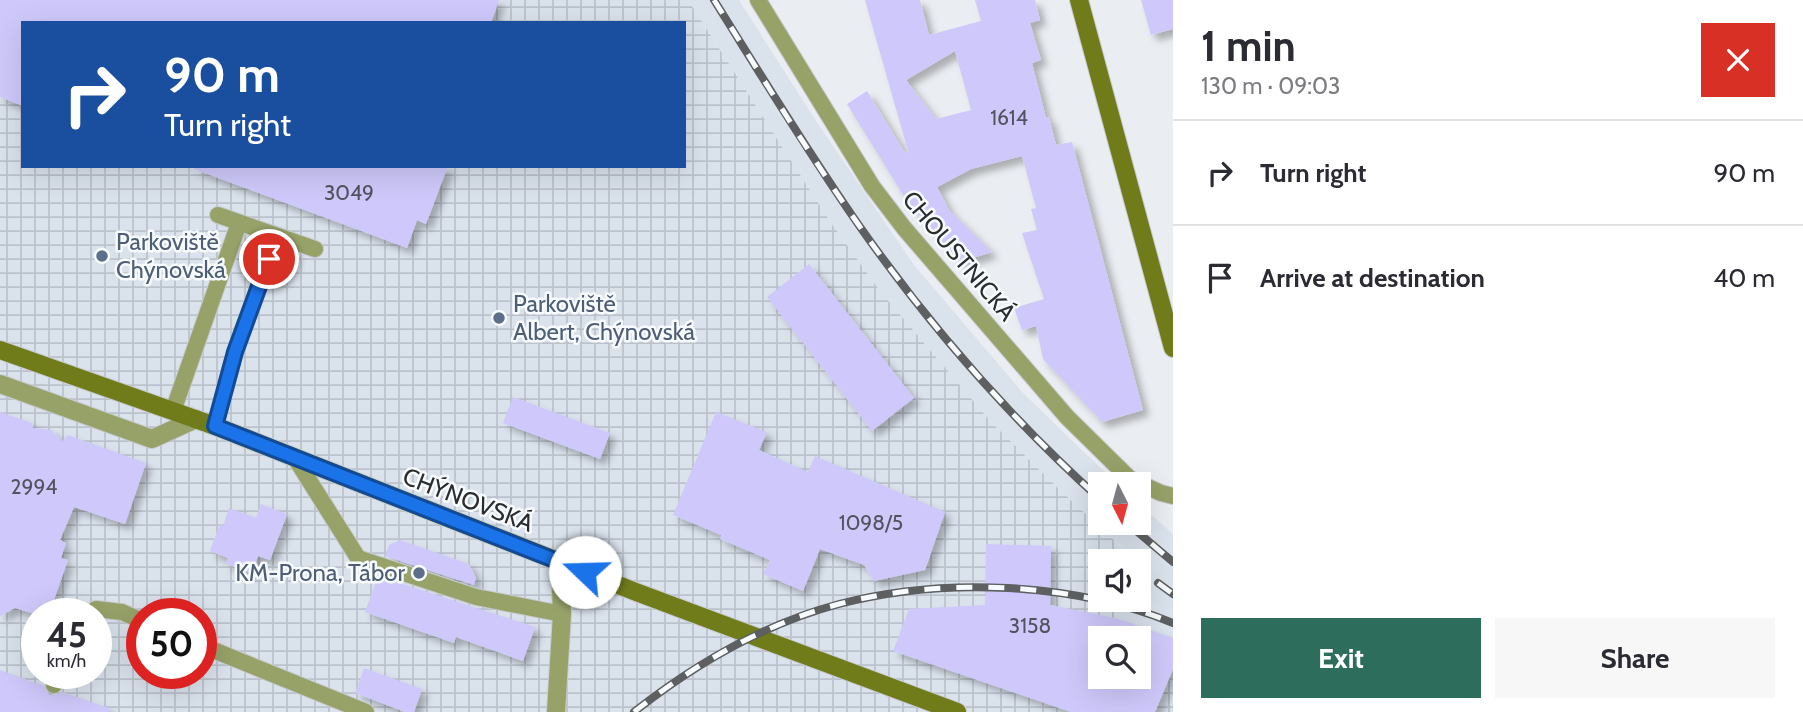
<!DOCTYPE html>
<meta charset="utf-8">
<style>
:root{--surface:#fff;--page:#f7f7f7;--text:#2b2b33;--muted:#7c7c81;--line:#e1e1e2;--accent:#2c6d5b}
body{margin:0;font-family:Cabin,sans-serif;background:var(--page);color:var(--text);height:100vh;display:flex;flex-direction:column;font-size:26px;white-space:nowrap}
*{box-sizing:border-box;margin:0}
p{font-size:23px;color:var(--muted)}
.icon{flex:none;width:38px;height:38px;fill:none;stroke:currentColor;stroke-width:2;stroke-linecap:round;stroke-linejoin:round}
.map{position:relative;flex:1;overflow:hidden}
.panel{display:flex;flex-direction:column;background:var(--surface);width:630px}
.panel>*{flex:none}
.guide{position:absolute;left:21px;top:21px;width:665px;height:147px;border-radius:0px;box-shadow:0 7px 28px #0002;background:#1a4fa0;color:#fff;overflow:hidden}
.needle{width:46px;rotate:174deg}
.fabs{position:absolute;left:1088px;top:472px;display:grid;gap:14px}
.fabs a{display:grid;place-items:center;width:63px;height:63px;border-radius:0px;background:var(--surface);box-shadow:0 7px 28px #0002;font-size:35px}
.speed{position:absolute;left:21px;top:598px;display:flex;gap:14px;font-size:35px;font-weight:700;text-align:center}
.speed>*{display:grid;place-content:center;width:91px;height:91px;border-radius:50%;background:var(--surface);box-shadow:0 7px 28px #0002;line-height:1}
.speed small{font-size:18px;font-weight:400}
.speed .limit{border:10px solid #d22;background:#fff;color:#111}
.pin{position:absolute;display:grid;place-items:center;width:60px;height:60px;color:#fff;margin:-30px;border:4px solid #fff;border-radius:50%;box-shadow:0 2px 7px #0007}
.me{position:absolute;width:77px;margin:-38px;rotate:291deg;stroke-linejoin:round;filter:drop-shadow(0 0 5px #0008)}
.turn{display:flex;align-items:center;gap:24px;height:147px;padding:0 28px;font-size:32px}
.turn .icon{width:91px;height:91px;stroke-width:2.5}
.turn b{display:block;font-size:49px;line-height:60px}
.round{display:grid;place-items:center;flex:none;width:74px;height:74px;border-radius:0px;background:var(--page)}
.overview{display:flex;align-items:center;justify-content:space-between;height:119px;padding:0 28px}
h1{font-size:42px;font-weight:700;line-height:52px}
.action{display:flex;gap:14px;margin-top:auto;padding:14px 28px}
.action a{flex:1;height:80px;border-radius:0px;background:var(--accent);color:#fff;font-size:28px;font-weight:700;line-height:80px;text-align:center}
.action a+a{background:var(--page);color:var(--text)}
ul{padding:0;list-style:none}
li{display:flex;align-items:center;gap:21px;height:105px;padding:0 28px;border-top:2px solid var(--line)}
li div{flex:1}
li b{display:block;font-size:26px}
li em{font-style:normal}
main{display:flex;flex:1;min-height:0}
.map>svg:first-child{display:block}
.built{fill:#dae2ec}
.industrial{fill:url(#industrial-grid);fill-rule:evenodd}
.building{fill:#cec9fa;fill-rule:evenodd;filter:url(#shadow)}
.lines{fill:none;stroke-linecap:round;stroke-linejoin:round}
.service-casing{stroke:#c7cace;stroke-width:18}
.minor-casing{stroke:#c7cace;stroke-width:20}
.secondary-casing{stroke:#c7cace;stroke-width:20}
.service{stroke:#97a269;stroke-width:16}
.minor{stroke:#97a269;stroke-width:18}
.secondary{stroke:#707c1a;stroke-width:18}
.rail-casing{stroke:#5d5f61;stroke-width:8}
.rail{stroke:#f7fbfe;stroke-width:5;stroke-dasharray:16;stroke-linecap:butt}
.route-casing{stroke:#114b97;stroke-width:18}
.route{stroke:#1a73e8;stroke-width:12}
.service-dot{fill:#5c6f8a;stroke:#f7fbfe;stroke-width:2.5}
.labels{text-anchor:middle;stroke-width:5;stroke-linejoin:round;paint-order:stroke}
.number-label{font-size:21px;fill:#535360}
.service-label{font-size:24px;fill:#4e5e75;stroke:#f7fbfe;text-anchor:start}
.street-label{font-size:24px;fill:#2a2c2d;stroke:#f7fbfe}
</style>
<main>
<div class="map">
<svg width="1173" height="712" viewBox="0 0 1173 712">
<defs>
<pattern id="industrial-grid" width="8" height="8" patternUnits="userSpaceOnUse" patternTransform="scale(1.75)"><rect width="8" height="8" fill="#dae2ec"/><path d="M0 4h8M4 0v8" fill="none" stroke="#bbc2cb"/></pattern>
<filter id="shadow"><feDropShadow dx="6" dy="6" stdDeviation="3.5" flood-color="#0004"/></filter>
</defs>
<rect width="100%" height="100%" fill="#eaedf1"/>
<path class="built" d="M688,0H739L816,121L914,265L1022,392L1118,485H1101V523H1139V504L1173,534V638L1115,618L1117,600H1139V562L1062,492L991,422L880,291L831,223Z"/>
<path class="industrial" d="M0,0H688L831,223L880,291L991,422L1062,492L1137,561L1101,562V600H1117L1116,618L1173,638V712H0ZM23,23H684V166H23ZM37,614H96V674H37ZM142,614H201V674H142ZM1101,639H1139V677H1101Z"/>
<path class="building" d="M0,0H499L491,23H23V106L0,97Z
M865,0H920L929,35L981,21L975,0H1035L1040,20L1030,23L1041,60L1032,63L1046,118L1049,117L1056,145L1072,142L1143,410L1102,422L1043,359L1036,326L1022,330L1014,308L1044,299L1022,233L1037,230L1031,209L1036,208L1022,156L971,169L937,187L949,210L992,252L960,262L908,203L847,104L867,91L905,153L908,151ZM955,51L971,110L936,119L906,80Z
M1141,0H1173V29L1151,35Z
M194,166H448L426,224L417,220L407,248L194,169Z
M809,264L914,398L872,431L767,297Z
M513,397L610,433L600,459L503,423Z
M0,412L32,423L33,428L51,430L62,441L68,435L146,463L125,524L74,507L60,540L66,543L61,558L68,560L49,614H35L15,608L0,616Z
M716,412L767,432L759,450L808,472L815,456L945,512L925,570L874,581L864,565L820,549L803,591L763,574L770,560L720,539L721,535L673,515Z
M261,504L287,514L270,560L258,556L252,573L226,564L228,558L210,551L220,524L223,526L229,508L256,518Z
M400,540L469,564L476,578L474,585L385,556L389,545Z
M986,544L1051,546L1050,605L1115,618L1173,638V669L1155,712H1071L893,651L909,609L985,605ZM1101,639H1139V677H1101Z
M378,576L535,627L523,661L456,637L454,643L365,612Z
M364,668L422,689L414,712H405L355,693Z
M0,670L44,686L50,695H56L62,692L109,708V712H0Z"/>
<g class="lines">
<g class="service-casing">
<path id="service" d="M758,0L872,186L904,228L1067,417L1130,479L1161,493L1173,496
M218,215L315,249
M173,411L239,223
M215,426L235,352L277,236
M295,458L358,558L476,597L562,614
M90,614L96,609L122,612L142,621
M201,645L366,712
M54,685L58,674"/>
</g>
<g class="minor-casing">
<path id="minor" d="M0,384L152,439L196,419
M556,712L562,614L560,562"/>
</g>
<g class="secondary-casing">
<path id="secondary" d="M1079,0L1173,348
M0,350L215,426L636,592L957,712"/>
</g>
<use href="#service" class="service"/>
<use href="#minor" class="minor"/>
<use href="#secondary" class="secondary"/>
<g class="rail-casing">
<path id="rail" d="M714,0C761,75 807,151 858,224C928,324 1010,418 1101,500
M1127,523L1173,562
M1158,583L1173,594
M634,712C695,664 764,624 839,604C942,577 1074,582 1173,623"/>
</g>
<use href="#rail" class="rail"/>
</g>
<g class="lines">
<g class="route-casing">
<path id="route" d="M269,259L235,352L215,426L585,572"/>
</g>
<use href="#route" class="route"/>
</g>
<g class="service-dot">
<circle cx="102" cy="256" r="7"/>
<circle cx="499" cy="318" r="7"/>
<circle cx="419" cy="573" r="7"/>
</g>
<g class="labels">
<g class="number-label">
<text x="1009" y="125">1614</text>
<text x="349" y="200">3049</text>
<text x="34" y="494">2994</text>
<text x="871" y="530">1098/5</text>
<text x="1030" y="633">3158</text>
</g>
<g class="service-label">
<text x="116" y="250">Parkoviště<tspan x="116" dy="28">Chýnovská</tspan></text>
<text x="513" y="312">Parkoviště<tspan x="513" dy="28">Albert, Chýnovská</tspan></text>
<text x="405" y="581" text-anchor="end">KM-Prona, Tábor</text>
</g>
<g class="street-label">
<text transform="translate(959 256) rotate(50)" y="8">CHOUSTNICKÁ</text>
<text transform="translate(468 500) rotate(21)" y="8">CHÝNOVSKÁ</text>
</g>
</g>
</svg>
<div class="fabs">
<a><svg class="needle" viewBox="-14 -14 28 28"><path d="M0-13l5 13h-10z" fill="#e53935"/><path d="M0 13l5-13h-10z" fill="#7c7c81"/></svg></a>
<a><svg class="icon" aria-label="sound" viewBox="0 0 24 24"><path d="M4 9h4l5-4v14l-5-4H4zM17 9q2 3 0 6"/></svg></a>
<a><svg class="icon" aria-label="search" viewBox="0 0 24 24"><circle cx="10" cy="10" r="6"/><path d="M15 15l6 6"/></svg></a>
</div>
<div class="speed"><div>45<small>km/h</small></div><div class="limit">50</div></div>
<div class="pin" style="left:269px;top:259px;background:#d93025"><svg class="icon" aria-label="arrive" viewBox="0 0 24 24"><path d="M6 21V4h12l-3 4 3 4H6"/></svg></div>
<svg class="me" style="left:585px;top:572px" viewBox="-20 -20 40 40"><circle r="19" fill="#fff"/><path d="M0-13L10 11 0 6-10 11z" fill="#1a73e8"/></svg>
<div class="guide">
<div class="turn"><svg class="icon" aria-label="right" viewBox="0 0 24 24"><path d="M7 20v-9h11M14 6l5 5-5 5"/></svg><div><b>90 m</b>Turn right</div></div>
</div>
</div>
<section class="panel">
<div class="overview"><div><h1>1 min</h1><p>130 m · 09:03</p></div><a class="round" style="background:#d93025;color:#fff"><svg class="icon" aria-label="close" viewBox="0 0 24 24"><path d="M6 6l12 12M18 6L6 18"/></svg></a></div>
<ul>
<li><svg class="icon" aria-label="right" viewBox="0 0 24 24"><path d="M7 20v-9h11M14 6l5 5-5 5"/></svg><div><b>Turn right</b></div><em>90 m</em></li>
<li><svg class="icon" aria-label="arrive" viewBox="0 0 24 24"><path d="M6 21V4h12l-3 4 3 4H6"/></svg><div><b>Arrive at destination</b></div><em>40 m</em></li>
</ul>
<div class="action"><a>Exit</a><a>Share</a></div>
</section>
</main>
